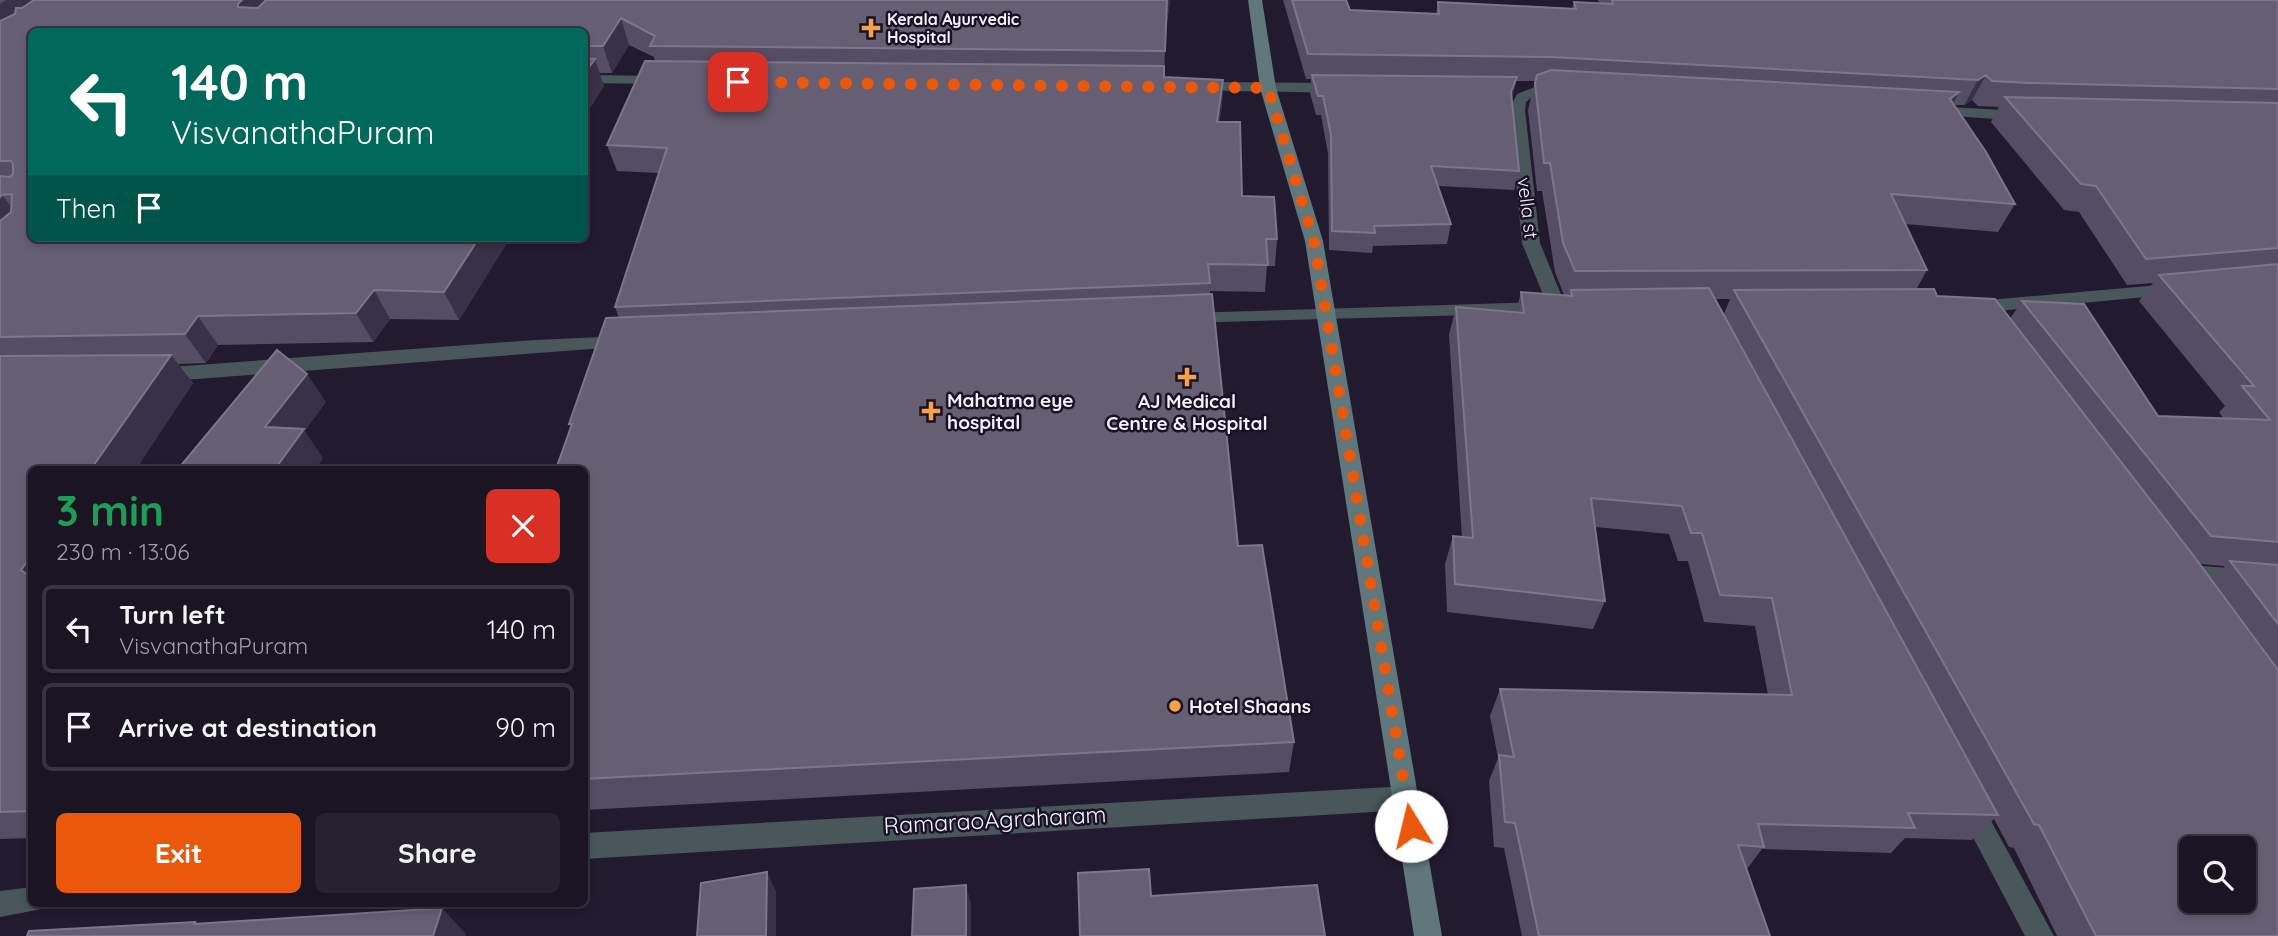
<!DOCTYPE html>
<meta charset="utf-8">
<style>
:root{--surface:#1a1423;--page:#272130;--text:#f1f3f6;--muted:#9f9ea6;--line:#383341;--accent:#ea580c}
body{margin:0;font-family:Quicksand,sans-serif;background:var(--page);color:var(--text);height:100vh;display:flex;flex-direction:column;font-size:26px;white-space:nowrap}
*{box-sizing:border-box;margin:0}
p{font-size:23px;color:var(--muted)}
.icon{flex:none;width:38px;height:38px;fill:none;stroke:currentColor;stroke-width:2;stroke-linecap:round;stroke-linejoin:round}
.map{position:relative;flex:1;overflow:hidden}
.sheet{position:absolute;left:28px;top:466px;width:560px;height:441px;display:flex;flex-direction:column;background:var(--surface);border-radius:10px;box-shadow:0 4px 10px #0003,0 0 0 2px var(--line)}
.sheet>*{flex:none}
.guide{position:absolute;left:28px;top:28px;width:560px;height:214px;border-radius:10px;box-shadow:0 4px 10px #0003,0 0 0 2px var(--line);background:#00695c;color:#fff;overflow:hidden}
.controls{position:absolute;left:2179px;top:836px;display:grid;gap:14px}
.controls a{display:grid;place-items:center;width:77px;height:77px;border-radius:10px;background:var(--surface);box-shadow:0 4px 10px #0003,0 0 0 2px var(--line);font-size:35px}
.pin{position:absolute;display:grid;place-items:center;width:60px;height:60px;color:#fff;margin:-30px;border-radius:14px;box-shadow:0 4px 10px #0006}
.me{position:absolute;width:77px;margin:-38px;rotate:351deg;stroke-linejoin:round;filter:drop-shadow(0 0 5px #0008)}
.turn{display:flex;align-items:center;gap:24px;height:147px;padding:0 28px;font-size:32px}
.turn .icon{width:91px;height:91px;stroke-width:2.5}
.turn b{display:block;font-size:49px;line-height:60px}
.then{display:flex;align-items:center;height:66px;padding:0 28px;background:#0003;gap:14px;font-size:26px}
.round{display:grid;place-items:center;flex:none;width:74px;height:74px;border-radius:10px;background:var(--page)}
.summary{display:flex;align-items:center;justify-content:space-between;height:119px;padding:0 28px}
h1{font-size:42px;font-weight:700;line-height:52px;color:#1e9e55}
.button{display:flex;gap:14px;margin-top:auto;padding:14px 28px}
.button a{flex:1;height:80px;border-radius:10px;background:var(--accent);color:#fff;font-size:28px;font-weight:700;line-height:80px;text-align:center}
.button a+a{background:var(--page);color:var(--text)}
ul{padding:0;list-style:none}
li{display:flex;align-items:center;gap:21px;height:88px;margin:0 14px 10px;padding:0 14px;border:4px solid var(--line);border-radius:10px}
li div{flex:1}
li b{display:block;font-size:26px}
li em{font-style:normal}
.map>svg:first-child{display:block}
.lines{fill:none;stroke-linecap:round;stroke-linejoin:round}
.minor{fill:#49575a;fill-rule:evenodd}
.secondary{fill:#60777b;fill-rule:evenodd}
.wall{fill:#554d64;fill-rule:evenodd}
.shaded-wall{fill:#393148}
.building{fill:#665f74;stroke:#7d768a;stroke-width:2;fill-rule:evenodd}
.route{stroke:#ea580c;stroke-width:12;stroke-dasharray:0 21.6}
.poi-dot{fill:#f7a149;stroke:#191125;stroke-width:2.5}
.labels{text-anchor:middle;stroke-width:5;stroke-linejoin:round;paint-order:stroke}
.far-poi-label{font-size:16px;font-weight:bold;fill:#f5f1fd;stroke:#191125;text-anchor:start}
.street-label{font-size:19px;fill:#f5f1fd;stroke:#191125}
.poi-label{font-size:19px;font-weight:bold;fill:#f5f1fd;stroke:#191125;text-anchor:start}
.near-street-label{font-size:23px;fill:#f5f1fd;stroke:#191125}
</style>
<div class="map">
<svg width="2278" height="936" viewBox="0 0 2278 936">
<rect width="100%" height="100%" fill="#221a2f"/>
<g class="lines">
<path class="minor" d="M584,75L663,76L670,80L663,84L584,83Z
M1196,82L1338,83L1346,88L1338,93L1191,90L1188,87Z
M1540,85H1561L1569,90L1561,95L1532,97L1526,102L1525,110L1540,243L1564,302L1576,304L1578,308L1576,312L1181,323L1179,319L1181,315L1188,313L1546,302L1522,243L1509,110L1517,94Z
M1932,106L2022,111L2030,116L2022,121L1927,114L1924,111Z
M2171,284L2177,286L2180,290L2177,294L1977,313L1968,307L1977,301Z
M624,336L631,338L634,342L631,346L157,382L150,380L147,375L150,370L157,368L535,340Z
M2179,564L2278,572V590L2179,582L2171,579L2168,573L2171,567Z
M1407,786L1416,790L1420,798L1416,806L1407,810L584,859V833Z
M1969,793L1978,797L2054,936H2025L1956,805L1960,797Z
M32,887V903H45L42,909L0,917V891Z"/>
<path class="secondary" d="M1248,0H1262L1276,88L1323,241L1442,936H1414L1305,241L1260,88Z"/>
</g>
<path class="wall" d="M0,0H1170L1166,31L1164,77L1223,80L1222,106L1219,122L1242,196L1277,239L1275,266H1267L1265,292L1210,291V294L1238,546L1294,742L1289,772L584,810V469L569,424L619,318L615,307L659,173L617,171L607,145L655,61L654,57L629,45L612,73H599L604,86L584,117V32H32L510,238L459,320L390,319L373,342L218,345L206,363L178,364L193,383L136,469H32V838L0,839Z
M1283,0H1346L1350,10L1436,14L1438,2L1572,8L1574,2L1599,3L1598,0H2278V936H2057L2014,848L2009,847L1994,819L1972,840L1905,838L1891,853L1762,849L1747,869L1770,936H1522L1504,848L1494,847L1489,781L1498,758L1490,716L1500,689L1768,695L1755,626L1704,622L1688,561H1678L1669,534L1595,527L1605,601L1593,629L1447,612L1445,564L1453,536L1462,537L1449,335L1456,307L1516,312L1521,292L1564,295L1555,272L1542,191H1537L1528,110L1535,81H1516L1512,99L1519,171L1514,190L1438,186L1451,224L1447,244L1373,246L1372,253L1329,250L1328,154L1321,115H1316L1310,93L1311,79H1306ZM1972,100L1978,106L1999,107L1991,122L2064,210L2079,212L2127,285L2153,283L2139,301L2225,406L2219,412L2224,419L2158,416L2022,301L2010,319L1916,290L1927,270L1905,224L1998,232L2015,204L1954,105H1964ZM1715,299H1730L1724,314ZM2200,564L2223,566H2225L2211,579Z"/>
<path class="shaded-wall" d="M6,0H62L0,43V4Z
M242,0H287L252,30L238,7V4Z
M1167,0H1170L1166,31L1164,78L1166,5Z
M621,18L629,45L612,73L603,46Z
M595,59L604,86L584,117V74Z
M1986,75L1972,100L1964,105L1978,80Z
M1517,77L1513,96L1506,110L1511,92Z
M1223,80L1222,106L1215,148L1217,122Z
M1959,92L1945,120L1950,99Z
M2,195L24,223L0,244V197Z
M479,238H510L459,320L444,292Z
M374,290L390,319L373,342L356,313Z
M198,316L218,345L206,363L185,334Z
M171,355L193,383L136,469H91Z
M307,374L326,402L305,431L323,458L316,469H275L265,427Z
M32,555V581L21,570Z
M767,872L776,891V936H766Z
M966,885L971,904V936H966Z
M442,908L466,934L465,936H433Z"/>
<path class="building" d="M34,0H242L238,4V7L258,8L266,0H1167L1165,51L650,46L655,36L621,18L603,46H584V32H32V238H479L444,292L374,290L356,313L198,316L185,334L0,337V221L11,212L12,194L2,195L0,197V176L10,177L13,174V164L11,161H0V21L15,14L16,8H22Z
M1292,0H1346L1350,10L1439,14L1438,2L1576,9L1574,2L1613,4L1612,0H2278V89L2029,83L1992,81L1986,75L1978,80L1551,57L1308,54Z
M584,58L595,59L584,74Z
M645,61L1164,66V77L1223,80L1217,122H1240L1242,196L1274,197L1277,239H1266L1268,265L1208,264L1210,283L615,307L667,148L607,145Z
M1551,70L1959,92L1950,99L1986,152L2015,204L1891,194L1927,270L1575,271L1563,243L1550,163H1544L1535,83L1537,75Z
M1312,75L1517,77L1511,92L1519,171L1431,166L1451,224L1374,226L1375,233L1332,231L1331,135L1323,96H1318Z
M2005,97L2278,103V248L2146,259L2096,186L2081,184Z
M2278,264V542L2211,536L2022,301L2084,304L2158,416L2270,420L2242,386H2254L2159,275Z
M1709,288L1998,815L1908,813L1915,828L1758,824L1764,847L1738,845L1770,936H1539L1515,823L1505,822L1499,755L1514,757L1500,689L1792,695L1772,598L1720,595L1702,533H1691L1682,506L1591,498L1605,601L1455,584L1453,536L1473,538L1456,307L1524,313L1521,292L1572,296L1571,290Z
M1934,289L1937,296L1995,299L2193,555L2278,670V936H2096L2039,825L2034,824L1734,290ZM2191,849H2244V901H2191Z
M1212,294L1238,546L1262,545L1294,742L584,779V469H556L572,424H569L606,318Z
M277,350L307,374L265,427L304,429L275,469H178Z
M171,355L91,469H32V555L21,570L32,578V811L0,812V356Z
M2230,561L2278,565V624Z
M1149,869L1151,896L1317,885L1325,936H1080L1078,873Z
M767,872L766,936H697L701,883Z
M966,885V936H912L914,889Z
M442,908L433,936H27L29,931L195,922L194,924Z"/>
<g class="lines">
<path class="route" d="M738,82L1268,88L1314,241L1411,826"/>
</g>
<g class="poi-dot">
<path d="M867.5 17.5h7v7h7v7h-7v7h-7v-7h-7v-7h7z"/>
<path d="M1183.5 366.5h7v7h7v7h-7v7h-7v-7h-7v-7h7z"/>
<path d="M927.5 400.5h7v7h7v7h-7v7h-7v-7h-7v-7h7z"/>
<circle cx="1175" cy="706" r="7"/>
</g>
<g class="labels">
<g class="far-poi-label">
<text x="887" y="25">Kerala Ayurvedic<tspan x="887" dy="18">Hospital</tspan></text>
</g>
<g class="street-label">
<text transform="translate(1528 208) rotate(83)" y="7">vella st</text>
</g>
<g class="poi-label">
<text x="947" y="407">Mahatma eye<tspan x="947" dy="22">hospital</tspan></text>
<text x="1187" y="408" text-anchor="middle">AJ Medical<tspan x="1187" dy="22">Centre &amp; Hospital</tspan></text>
<text x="1189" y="713">Hotel Shaans</text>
</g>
<g class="near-street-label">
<text transform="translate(995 820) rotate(-3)" y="8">RamaraoAgraharam</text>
</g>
</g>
</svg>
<div class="controls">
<a><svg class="icon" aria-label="search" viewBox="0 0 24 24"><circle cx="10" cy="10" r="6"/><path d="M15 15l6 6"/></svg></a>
</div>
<div class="pin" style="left:738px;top:82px;background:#d93025"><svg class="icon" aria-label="arrive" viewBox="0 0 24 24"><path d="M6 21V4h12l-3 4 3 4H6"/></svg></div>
<svg class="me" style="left:1411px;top:826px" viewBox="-20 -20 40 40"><circle r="19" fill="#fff"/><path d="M0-13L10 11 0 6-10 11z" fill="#ea580c"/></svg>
<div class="guide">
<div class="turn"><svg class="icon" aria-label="left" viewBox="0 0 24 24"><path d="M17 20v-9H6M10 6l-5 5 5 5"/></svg><div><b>140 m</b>VisvanathaPuram</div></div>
<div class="then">Then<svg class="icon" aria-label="arrive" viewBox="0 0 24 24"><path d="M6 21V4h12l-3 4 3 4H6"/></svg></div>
</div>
<section class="sheet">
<div class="summary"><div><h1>3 min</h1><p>230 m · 13:06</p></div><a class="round" style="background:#d93025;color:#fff"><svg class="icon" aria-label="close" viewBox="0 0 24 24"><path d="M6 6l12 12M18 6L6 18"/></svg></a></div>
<ul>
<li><svg class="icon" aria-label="left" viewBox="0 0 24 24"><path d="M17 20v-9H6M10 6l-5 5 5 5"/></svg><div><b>Turn left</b><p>VisvanathaPuram</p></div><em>140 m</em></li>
<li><svg class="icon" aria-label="arrive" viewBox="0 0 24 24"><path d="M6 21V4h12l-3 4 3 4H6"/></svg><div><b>Arrive at destination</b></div><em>90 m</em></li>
</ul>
<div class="button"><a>Exit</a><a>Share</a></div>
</section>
</div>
